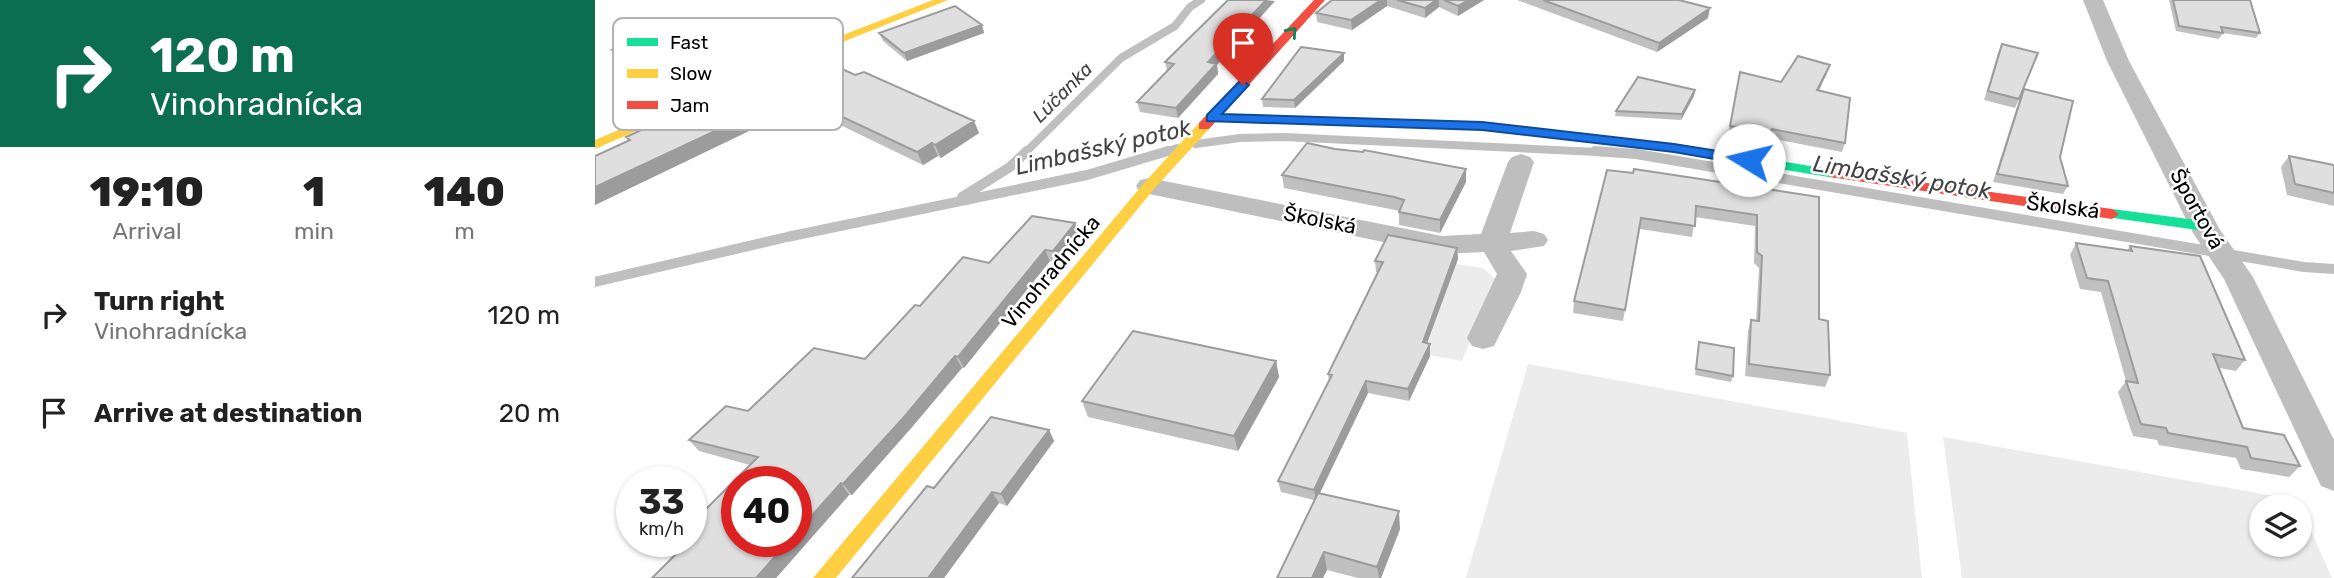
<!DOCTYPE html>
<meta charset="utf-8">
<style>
:root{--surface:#fff;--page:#f2f2f2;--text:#222;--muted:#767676}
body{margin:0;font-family:Rubik,sans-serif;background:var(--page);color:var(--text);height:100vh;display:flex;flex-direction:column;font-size:26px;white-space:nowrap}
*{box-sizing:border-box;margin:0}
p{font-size:23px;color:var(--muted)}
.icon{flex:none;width:38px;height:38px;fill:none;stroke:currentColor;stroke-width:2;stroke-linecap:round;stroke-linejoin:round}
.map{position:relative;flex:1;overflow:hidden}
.side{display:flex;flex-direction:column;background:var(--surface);width:595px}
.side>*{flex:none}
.hud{background:#0b6e4f;color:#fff;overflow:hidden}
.buttons{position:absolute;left:1654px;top:494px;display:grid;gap:14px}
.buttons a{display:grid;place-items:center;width:63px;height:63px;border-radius:50%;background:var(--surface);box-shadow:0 2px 5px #0004;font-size:35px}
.speed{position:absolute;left:21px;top:466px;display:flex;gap:14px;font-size:35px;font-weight:700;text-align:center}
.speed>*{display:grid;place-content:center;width:91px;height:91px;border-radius:50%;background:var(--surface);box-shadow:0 2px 5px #0004;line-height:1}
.speed small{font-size:18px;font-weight:400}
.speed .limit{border:10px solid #d22;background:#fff;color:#111}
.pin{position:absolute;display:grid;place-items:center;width:60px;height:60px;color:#fff;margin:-72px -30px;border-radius:50% 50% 50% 0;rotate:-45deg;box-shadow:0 0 7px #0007}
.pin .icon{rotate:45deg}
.me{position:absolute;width:77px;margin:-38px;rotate:279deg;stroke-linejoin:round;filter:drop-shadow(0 0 5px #0008)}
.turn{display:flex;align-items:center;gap:24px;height:147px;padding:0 35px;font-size:32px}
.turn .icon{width:91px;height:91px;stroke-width:2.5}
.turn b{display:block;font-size:49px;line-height:60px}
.eta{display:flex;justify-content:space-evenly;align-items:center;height:119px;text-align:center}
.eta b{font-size:42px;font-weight:800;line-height:49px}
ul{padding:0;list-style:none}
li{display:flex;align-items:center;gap:21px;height:98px;padding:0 35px}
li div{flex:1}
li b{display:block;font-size:26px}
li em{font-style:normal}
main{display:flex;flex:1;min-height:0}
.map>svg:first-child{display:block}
.green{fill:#ececec;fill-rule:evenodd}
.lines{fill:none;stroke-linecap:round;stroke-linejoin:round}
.stream-far1{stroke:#bfbfbf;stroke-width:8}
.stream{stroke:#bfbfbf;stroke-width:10}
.street{fill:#bebebe;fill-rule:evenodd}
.fast{fill:#16e098;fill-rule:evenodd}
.slow{fill:#ffcf43;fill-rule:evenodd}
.jam{fill:#f24e42;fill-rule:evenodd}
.wall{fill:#c0c0c0}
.shaded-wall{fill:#9c9c9c}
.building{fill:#dfdfdf;stroke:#9c9c9c;stroke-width:2}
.oneway{stroke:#0d865b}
.route{fill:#1a73e8;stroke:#114b97;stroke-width:2}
.labels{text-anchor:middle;stroke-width:5;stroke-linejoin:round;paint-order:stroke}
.far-water-label{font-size:19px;font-style:italic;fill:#444;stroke:#fff}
.street-label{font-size:21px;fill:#000;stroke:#fff}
.water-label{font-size:23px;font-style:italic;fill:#444;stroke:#fff}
.key{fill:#fff;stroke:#b2b2b2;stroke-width:2}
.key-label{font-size:19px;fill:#000}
</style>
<main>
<section class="side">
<div class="hud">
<div class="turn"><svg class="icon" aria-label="right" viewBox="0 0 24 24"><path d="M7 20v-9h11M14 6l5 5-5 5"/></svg><div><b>120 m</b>Vinohradnícka</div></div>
</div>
<div class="eta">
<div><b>19:10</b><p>Arrival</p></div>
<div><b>1</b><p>min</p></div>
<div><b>140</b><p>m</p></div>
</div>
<ul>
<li><svg class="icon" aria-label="right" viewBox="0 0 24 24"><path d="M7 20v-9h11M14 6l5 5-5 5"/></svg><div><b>Turn right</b><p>Vinohradnícka</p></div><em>120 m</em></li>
<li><svg class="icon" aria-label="arrive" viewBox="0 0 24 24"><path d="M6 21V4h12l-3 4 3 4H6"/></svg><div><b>Arrive at destination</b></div><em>20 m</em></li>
</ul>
</section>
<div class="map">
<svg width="1739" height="578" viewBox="0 0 1739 578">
<rect width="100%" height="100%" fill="#fff"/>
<path class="green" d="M861,264L888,268L900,279L867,361L828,354Z
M933,364L1312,433L1327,578H871Z
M1348,437L1702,500L1737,578H1367ZM1666,506H1704V544H1666Z"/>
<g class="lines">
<path class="stream-far1" d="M601,144L645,138L689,137L1023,153
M430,153L526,58L580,26L595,7L606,0
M567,153L582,148"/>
<path class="stream" d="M1000,151L1041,154L1709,267L1739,269
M367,197L415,167L432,151
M0,282L192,237L492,175L573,151"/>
<path class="street" d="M1488,0H1508L1534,61L1625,230L1658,277L1739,440V491L1726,486L1629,279L1598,233L1512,61Z
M926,154L935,157L939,162L915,233L939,231L949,234L953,240L949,246L916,251L932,274L926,292L899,346L888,349L877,346L872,338L902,274L889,252L847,254L554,194L545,192L541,186L545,180L554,178L847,236L886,234L913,162L917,157Z"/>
<path class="fast" d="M617,114L887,122L1079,144L1240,170L1247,174L1240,178L1079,152L887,130L612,121L611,118Z
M1517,209L1609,221L1616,226L1609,231L1512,217L1510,214L1512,211Z"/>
<path class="slow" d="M338,0H353L225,51L0,149V140L217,47Z
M609,122L614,123V129L559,189L241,578H218L549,183L604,123Z"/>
<path class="jam" d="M719,0H730L614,129H604V123Z
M1240,170L1517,209L1524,214L1517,219L1235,177L1233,174Z"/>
</g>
<path class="wall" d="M737,0H889L863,16L844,7L830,18L792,6L757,30L722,22L721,13Z
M922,0H1084L1113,18L1062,52Z
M1574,0H1655L1665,33L1661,38L1628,33L1624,39L1581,31Z
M680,1L622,65L623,74L583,118L545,112L542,102L572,71L570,62Z
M387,25L389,33L312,61L288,41L284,33Z
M1407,44L1424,99L1420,108L1389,100L1403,53Z
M17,50L85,61L91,71L58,84L24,60Z
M749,53V61L700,108L668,107L667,99Z
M245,65L248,70L379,121L384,133L346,158L343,156L328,165L206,106L0,205V156L33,141L31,137L224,68Z
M1235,65L1232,73L1224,91L1250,143L1247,152L1174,138L1173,142L1133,135L1145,72L1186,82Z
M1429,89L1465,157L1473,186L1468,194L1398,182L1425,97Z
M1100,90L1099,96L1086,120L1020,116L1021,111Z
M1694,156L1739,165V206L1692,195L1686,167Z
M1012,170L1224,197V319L1235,375L1230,387L1150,376L1153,331L1156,320L1161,321L1164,268L1159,263L1160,226L1100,217L1097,237L1045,229L1028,321L978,313L979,301Z
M687,175L871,182L845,233L804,225V211L800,210L689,188Z
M480,223L484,234L462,262L455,261L369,368H367L317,427L257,495H254L181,578H57L98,536L96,534V524L155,465L104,451L94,440L153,411L270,359L325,306Z
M1481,243L1532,251L1535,246L1650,360L1641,371L1624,368L1648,428L1705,466L1694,477L1646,469L1641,458L1564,445L1562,440L1538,436L1523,392L1531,381L1506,292L1485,289L1475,255Z
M862,248L863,259L832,343L835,344V356L814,401L773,393L725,493L805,529L786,578H763L732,570L728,578H682L719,500L686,492L683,481L734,381L733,374L783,272H781L780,261Z
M1104,342L1138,376L1136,382L1100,375Z
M681,361L684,377L643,451L493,417L487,401Z
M454,430L459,441L412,506L404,503L349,578H257L339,488Z"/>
<path class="shaded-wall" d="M671,0L680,1L622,65L623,74L583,118L581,108L613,62Z
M786,0H792V6L757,30L756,20Z
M841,0H844V7L830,18V8Z
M874,0H889L863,16V6Z
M1115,8L1113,18L1062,52L1064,43Z
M387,25L389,33L312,61L309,53Z
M749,53V61L700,108L699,100Z
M85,61L91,71L58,84L51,74Z
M1235,65L1232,73L1219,99L1222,90Z
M1100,90L1099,96L1086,120L1087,114Z
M199,94L206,106L0,205V187Z
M379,121L384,133L346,158L340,145Z
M337,143L343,156L328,165L322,152Z
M871,169V182L845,233V220Z
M480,223L484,234L462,262L458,251Z
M862,248L863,259L828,354V342Z
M450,250L455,261L369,368L363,357Z
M835,344V356L814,401L813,389Z
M360,356L367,368L317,427L257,495L248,484Z
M681,361L684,377L643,451L639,436Z
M771,381L773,393L721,501L719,490Z
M454,430L459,441L412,506L406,494Z
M246,483L254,495L181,578H161L194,541H201V533Z
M397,492L404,503L349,578H333Z
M804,511L805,529L786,578H784L782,567Z
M729,552L732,570L728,578H717Z"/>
<path class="building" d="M633,0H671L613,62L621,64L581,108L542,102L579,64L570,62Z
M737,0H786L756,20L721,13Z
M802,0H841L830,8Z
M849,0H874L863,6Z
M948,0H1084L1115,8L1064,43Z
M1578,0H1655L1665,33L1626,27L1628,33L1584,26Z
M360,6L387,25L309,53L284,33Z
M51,38L85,61L51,74L17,50Z
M1407,44L1443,53L1424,99L1393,91Z
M706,47L749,53L699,100L667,99Z
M1203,56L1235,65L1222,90L1255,98L1250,143L1177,129L1175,133L1135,126L1145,72L1186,82Z
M218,65L224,68L245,65L247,69L260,75L269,72L379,121L340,145L337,143L322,152L199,94L0,187V156L35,140L31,137L66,121L71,123L177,74L208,70Z
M1043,77L1100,90L1087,114L1021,111Z
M1429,89L1478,101L1465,157L1473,186L1402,174Z
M712,143L740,149L768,152L769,150L871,169L845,220L804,212L809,200L799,197L687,175Z
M1694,156L1739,165V193L1700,184Z
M1039,169L1224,197V319L1233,321L1235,375L1154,364L1156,320L1164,321L1167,256L1162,252V215L1101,206L1100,226L1046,218L1030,310L979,301L1012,170L1038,173Z
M437,216L480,223L458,251L450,250L363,357L360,356L310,416L248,484L246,483L201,533V481H142V541H194L161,578H57L94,541H96V538L103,532L96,530V524L163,457L94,440L131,406L153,411L219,348L270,359L320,305L325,306L368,257L394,263Z
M793,235L862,248L828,342L835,344L813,389L771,381L719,490L683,481L737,375L733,374L788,262L780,261Z
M1481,243L1537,251L1535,246L1605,256L1650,360L1618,354L1648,428L1689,435L1705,466L1656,458L1652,447L1573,433L1571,428L1546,424L1531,381L1543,383L1513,281L1492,278Z
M538,331L681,361L639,436L487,401Z
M1104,342L1139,348L1138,376L1101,369Z
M396,417L454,430L406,494L397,492L333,578H257L332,486L339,488Z
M723,493L804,511L782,567L729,552L717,578H682Z"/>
<defs><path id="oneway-chevron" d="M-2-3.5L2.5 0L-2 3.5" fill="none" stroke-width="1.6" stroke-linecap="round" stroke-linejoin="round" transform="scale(1.75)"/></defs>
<use class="oneway" href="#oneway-chevron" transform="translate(697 32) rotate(-49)"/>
<path class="route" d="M648,81L654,85L627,114L887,122L1079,144L1154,156L1161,160L1154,165L1079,152L887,130L612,121V115L644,82Z"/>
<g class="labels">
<g class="far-water-label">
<text transform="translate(467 92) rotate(-45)" y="7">Lúčanka</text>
</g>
<g class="street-label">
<text transform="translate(1468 207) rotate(7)" y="7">Školská</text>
<text transform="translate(1602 209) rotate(61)" y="7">Športová</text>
<text transform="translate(725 220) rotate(11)" y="7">Školská</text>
<text transform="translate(456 272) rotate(-50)" y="7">Vinohradnícka</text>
</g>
<g class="water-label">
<text transform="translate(508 147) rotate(-13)" y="8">Limbašský potok</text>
<text transform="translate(1307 177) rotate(9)" y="8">Limbašský potok</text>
</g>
</g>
<rect x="18" y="18" width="230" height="112" rx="10" class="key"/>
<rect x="32" y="38" width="31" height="8" fill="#16e098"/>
<rect x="32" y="69" width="31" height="9" fill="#ffcf43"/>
<rect x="32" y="101" width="31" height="8" fill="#f24e42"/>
<g class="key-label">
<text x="75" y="49">Fast</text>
<text x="75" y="80">Slow</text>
<text x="75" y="112">Jam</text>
</g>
</svg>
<div class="buttons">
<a><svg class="icon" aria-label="layers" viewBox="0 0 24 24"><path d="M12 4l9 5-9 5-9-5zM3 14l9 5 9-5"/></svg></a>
</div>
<div class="speed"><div>33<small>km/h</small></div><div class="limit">40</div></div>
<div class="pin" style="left:648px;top:85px;background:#d93025"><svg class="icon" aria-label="arrive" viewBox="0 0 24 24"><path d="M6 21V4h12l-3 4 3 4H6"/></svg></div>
<svg class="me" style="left:1154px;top:160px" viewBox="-20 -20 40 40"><circle r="19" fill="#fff"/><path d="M0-13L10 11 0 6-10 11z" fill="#1a73e8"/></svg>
</div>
</main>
